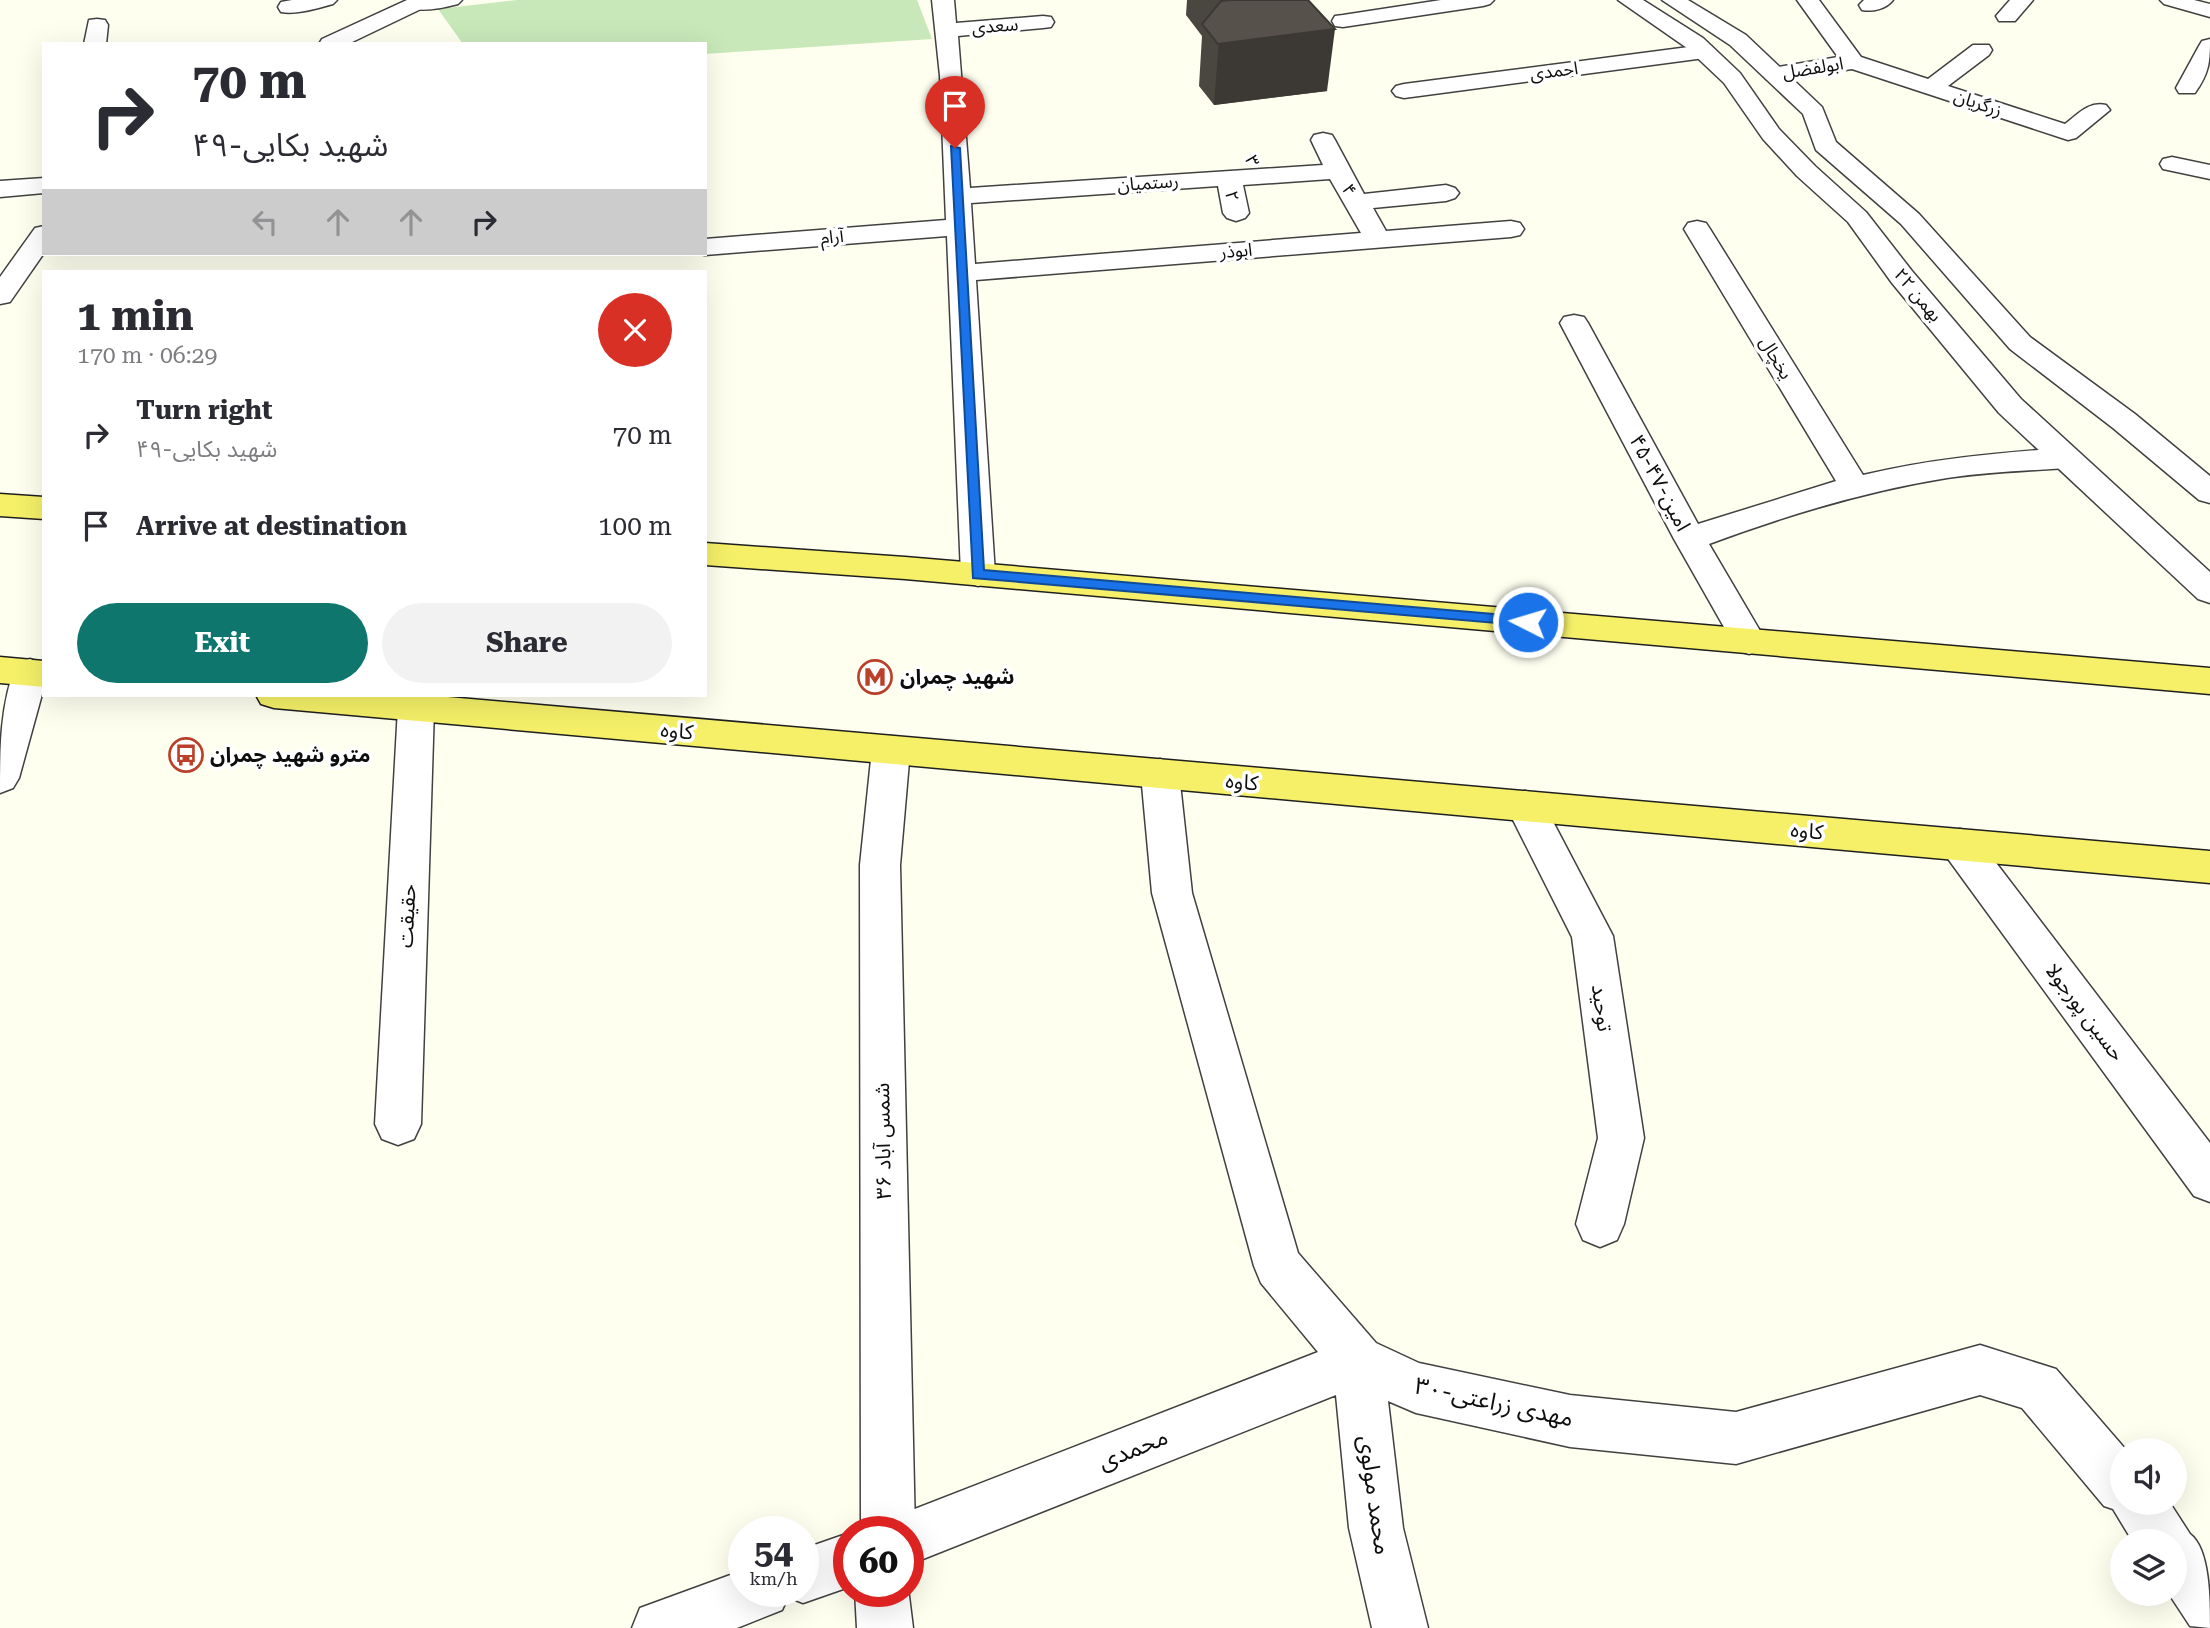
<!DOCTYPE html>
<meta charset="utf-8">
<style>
:root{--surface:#fff;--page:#f2f2f3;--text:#2b2b33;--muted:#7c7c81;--accent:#0f766e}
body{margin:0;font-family:"Roboto Serif","Noto Sans Arabic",serif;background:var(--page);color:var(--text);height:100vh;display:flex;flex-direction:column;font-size:26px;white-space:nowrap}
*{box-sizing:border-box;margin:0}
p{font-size:23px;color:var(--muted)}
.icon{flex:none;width:38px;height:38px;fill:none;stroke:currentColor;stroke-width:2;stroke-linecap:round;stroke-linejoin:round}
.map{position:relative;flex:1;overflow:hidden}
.details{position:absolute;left:42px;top:270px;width:665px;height:427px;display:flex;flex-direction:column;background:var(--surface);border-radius:0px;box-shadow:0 7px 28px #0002}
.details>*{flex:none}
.guide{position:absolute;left:42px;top:42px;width:665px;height:214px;border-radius:0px;box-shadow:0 7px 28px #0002;background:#fff;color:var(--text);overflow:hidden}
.controls{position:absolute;left:2110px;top:1438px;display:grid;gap:14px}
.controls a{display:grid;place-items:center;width:77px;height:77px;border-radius:50%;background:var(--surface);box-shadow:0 7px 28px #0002;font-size:35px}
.speed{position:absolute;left:728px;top:1516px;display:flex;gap:14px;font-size:35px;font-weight:700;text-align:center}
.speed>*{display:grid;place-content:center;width:91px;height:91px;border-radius:50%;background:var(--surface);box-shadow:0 7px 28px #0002;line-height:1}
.speed small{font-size:18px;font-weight:400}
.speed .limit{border:10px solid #d22;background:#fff;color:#111}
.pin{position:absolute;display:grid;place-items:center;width:60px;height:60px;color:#fff;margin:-72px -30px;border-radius:50% 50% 50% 0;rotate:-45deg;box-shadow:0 0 7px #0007}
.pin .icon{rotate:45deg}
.me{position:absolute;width:77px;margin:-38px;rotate:275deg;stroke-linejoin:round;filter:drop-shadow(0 0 5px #0008)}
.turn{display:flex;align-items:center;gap:24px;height:147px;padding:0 35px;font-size:32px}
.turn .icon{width:91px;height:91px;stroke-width:2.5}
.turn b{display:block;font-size:49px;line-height:60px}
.lanes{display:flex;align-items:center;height:66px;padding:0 35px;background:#0003;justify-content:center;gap:35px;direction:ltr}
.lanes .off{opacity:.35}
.round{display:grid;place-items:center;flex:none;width:74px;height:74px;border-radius:37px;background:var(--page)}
.head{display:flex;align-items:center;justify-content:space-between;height:119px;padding:0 35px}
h1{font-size:42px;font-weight:700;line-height:52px}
.button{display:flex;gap:14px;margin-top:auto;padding:14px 35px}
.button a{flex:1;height:80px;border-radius:42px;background:var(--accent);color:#fff;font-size:28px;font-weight:700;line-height:80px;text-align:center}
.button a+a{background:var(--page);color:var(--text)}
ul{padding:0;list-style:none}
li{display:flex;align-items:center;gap:21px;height:91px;padding:0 35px}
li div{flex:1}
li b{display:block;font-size:26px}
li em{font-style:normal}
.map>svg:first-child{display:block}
.green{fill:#c8e8b9}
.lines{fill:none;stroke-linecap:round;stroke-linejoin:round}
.minor-casing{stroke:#414141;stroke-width:3}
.tertiary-casing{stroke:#414141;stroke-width:3}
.primary-casing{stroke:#1f1f1f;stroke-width:3}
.minor{fill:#fff;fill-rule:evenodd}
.tertiary{fill:#fff;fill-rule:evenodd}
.primary{fill:#f5f068;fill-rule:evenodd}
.wall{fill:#4a4640}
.shaded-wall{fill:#3c3934}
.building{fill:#56514a;stroke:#3c3934;stroke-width:2}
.route{fill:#1a73e8;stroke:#114b97;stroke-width:2}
.labels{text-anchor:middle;stroke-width:7;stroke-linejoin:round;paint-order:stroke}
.far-street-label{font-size:18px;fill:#0e0e0e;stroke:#fff}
.street-label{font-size:21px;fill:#0e0e0e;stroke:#fff}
.poi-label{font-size:21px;font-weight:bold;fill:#0e0e0e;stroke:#fff;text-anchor:start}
.near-street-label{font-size:24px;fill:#0e0e0e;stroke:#fff}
</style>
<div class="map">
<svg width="2210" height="1628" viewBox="0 0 2210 1628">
<rect width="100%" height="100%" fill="#feffef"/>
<path class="green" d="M517,0H917L932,39L705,54V44H463L438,9Z"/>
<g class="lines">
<g class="minor-casing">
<path id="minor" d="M292,0H337L333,4C318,8 297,15 281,12L278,7L281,2Z
M408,0H462L458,4C443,8 424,12 409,8L405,4Z
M932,0H954L956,23L1043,16L1051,17L1054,22L1051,27L1043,28L958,36L970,188L1323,165L1311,140L1314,135L1323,133L1332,135L1335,140L1364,194L1446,185L1455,188L1459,193L1455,198L1446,201L1373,208L1386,231L1511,221L1520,223L1524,229L1520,235L1511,237L976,280L995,574L990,582L978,586L966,582L961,574L947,236L705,255L700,254H705V239L946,220L940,76ZM1330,179L1361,233L975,264L971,203L1218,186L1223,213L1227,218L1236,221L1245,218L1249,213L1243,185Z
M1441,0H1494L1490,4L1483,6L1343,27L1335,26L1332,21L1335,16L1343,15Z
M1797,0H1819L1861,57L1928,79L1973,45H1989L1992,50L1989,55L1948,86L2065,124C2078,114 2089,101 2106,105L2110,110L2076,138L2068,140L1852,69L1774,81L1766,79L1763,74L1766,69L1838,57Z
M1864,0H1893C1886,9 1873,12 1862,10L1859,5Z
M2010,0H2033L2015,21H1999L1996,16Z
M2160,0H2194L2210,4V17L2164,4Z
M97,19L105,20L108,25L106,44H84L89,20Z
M2210,39C2210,63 2209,73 2195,93H2179L2176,88L2199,46L2202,41Z
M1704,45L1712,47L1715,52L1712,57L1404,98L1396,96L1392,91L1396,86L1404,84Z
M2172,157L2210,165V179L2163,169L2160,164L2163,159Z
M44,178V193L0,197V181Z
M1697,221L1706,223L1710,229L1863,475C1930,459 1996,453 2065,448L2076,451L2080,458L2076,465L2065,468C2026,471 1986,472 1947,478C1866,491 1787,515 1709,544L1766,641L1761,650L1749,654L1737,650L1674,539L1560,323L1564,317L1574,315L1584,317L1588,323L1698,524L1836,481L1684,229L1688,223Z
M30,659L44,665V687L19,778L13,788L0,793C0,749 0,703 17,663Z
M417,695L429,698L434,708L421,1124L414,1139L398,1145L382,1139L375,1124L398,708L403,698Z
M1160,759L1173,764L1179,774L1192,893L1298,1253L1376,1343L1419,1363L1570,1395L1736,1412L1980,1345L2056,1369L2127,1451H2123V1503H2170L2190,1534C2210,1549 2210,1600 2210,1628L2190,1626L2169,1594H2175V1542H2133L2113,1509L2104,1506L2022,1408L1980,1395L1736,1464L1570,1447L1416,1413L1388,1401L1403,1528L1428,1628H1372L1349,1528L1336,1395L908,1565V1531H884L889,1519L1318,1352L1261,1283L1254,1266L1152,893L1141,774L1147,764Z
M1525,791L1539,795L1613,936L1644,1138L1624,1224L1617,1240L1600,1247L1583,1240L1576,1224L1598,1138L1572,937L1506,806L1511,795Z
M1960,829L1974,834L2210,1143V1202L2194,1196L1946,856L1940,845L1946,834Z
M849,1533V1587L803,1603L788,1597L782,1610L737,1628H632L640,1608L744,1570V1591H803V1549Z"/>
</g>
<g class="tertiary-casing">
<path id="tertiary" d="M407,0H424L427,4L423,8L348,44H319L322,39Z
M1618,0H1643L1703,38L1740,73L1779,129L1815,166L1866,212L1912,271L2021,399L2210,572V603L2198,599L1999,413L1892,283L1848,222L1797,176L1763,139L1724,83L1687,48Z
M1662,0H1688L1746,35L1822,107L1836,142L1919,214L2030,337L2135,414L2210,476V503L2199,500L2113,428L2010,349L1901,224L1816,150L1803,114L1730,45Z
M44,226V253L10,302L0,304V277L35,228Z
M891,736L904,740L910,750L900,865L915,1531L908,1547V1531H861L860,865L872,750L878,740Z
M908,1588L913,1628H857L855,1591H908Z"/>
</g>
<g class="primary-casing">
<path id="primary" d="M0,494L44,497V519L0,516Z
M705,543L905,557L2210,668V694L905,579L705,565Z
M0,657L44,661V687L0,683Z
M256,695H425L2210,851V883L274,708L261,704Z"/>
</g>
<use href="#minor" class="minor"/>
<use href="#tertiary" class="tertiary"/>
<use href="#primary" class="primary"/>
</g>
<path class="wall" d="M1187,0H1308L1327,91L1214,105L1199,86L1202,36L1186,15Z"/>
<path class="shaded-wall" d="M1222,0H1296L1335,29L1327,91L1214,105Z"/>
<path class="building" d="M1232,0H1308L1335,29L1218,44L1202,24L1221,1Z"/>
<path class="route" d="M951,146L960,148L984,570L1528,617L1536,622L1533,626L973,578Z"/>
<defs>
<g id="metro-ring" transform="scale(1.75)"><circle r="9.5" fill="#fff" stroke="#ba4029" stroke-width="1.5"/><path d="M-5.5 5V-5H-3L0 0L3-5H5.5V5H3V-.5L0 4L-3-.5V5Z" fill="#ba4029"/></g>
<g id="bus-ring" transform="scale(1.75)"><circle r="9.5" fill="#fff" stroke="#ba4029" stroke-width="1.5"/><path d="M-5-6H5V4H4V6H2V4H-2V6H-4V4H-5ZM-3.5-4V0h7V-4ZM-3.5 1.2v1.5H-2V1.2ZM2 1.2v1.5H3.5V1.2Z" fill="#ba4029"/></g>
</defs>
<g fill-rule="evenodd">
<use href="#metro-ring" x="875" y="677"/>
<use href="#bus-ring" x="186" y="755"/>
</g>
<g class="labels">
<g class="far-street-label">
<text transform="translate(995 26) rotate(-5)" y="6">سعدی</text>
<text transform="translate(1813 68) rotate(-9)" y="6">ابولفضل</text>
<text transform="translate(1554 71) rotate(-7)" y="6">احمدی</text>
<text transform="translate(1978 103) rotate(19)" y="6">زرگریان</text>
<text transform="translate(1252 161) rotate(66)" y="6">۳</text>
<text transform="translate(1148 183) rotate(-4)" y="6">رستمیان</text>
<text transform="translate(1349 190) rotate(60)" y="6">۴</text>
<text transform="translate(1232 196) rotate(78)" y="6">۲</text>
<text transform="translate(832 237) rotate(-5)" y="6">آرام</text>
<text transform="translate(1236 251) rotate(-5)" y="6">ابوذر</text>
<text transform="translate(1918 295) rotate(50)" y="6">۲۲ بهمن</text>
<text transform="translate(1776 358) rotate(59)" y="6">یخچال</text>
</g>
<g class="street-label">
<text transform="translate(1660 483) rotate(62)" y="7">۴۵-۴۷-امین</text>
<text transform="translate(677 731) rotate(5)" y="7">کاوه</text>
<text transform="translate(1242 782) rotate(5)" y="7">کاوه</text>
<text transform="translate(1807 831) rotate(5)" y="7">کاوه</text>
<text transform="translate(407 916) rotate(-87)" y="7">حقیقت</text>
<text transform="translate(1602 1008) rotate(82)" y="7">توحید</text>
<text transform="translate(2085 1012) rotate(53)" y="7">حسین پورجولا</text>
<text transform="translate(883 1141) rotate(-91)" y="7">شمس آباد ۳۶</text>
</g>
<g class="poi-label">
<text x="900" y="684">شهید چمران</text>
<text x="210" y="762">مترو شهید چمران</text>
</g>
<g class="near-street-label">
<text transform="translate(1494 1402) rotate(12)" y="8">۳۰-مهدی زراعتی</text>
<text transform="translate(1133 1449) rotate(-22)" y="8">محمدی</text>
<text transform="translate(1375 1495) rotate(82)" y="8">محمد مولوی</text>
</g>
</g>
</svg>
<div class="controls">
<a><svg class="icon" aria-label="sound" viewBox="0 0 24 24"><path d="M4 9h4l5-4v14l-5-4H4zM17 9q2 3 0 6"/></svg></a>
<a><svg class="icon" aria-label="layers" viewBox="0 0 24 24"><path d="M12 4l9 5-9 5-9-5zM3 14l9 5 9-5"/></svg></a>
</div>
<div class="speed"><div>54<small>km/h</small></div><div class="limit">60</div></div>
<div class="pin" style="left:955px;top:148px;background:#d93025"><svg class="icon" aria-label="arrive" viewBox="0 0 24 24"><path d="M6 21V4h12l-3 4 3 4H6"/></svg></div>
<svg class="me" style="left:1528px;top:622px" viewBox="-20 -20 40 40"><circle r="17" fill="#1a73e8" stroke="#fff" stroke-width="3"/><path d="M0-11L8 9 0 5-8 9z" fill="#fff"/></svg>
<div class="guide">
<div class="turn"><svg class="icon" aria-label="right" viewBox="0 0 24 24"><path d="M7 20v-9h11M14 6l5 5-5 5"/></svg><div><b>70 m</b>۴۹-شهید بکایی</div></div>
<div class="lanes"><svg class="icon off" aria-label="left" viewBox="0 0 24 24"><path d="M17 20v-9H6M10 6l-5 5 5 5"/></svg><svg class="icon off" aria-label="ahead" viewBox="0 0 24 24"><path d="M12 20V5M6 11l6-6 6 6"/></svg><svg class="icon off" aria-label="ahead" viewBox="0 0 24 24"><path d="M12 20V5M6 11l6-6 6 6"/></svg><svg class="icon" aria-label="right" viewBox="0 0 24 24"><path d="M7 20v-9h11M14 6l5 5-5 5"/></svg></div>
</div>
<section class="details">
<div class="head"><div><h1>1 min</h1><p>170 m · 06:29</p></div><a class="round" style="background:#d93025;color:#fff"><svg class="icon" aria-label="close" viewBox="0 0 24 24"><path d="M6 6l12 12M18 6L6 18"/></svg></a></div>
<ul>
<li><svg class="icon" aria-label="right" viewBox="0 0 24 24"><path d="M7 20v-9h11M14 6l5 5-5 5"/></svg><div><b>Turn right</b><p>۴۹-شهید بکایی</p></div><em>70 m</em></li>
<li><svg class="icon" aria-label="arrive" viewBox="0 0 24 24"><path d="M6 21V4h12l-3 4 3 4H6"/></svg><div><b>Arrive at destination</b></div><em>100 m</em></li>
</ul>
<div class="button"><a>Exit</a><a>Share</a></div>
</section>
</div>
